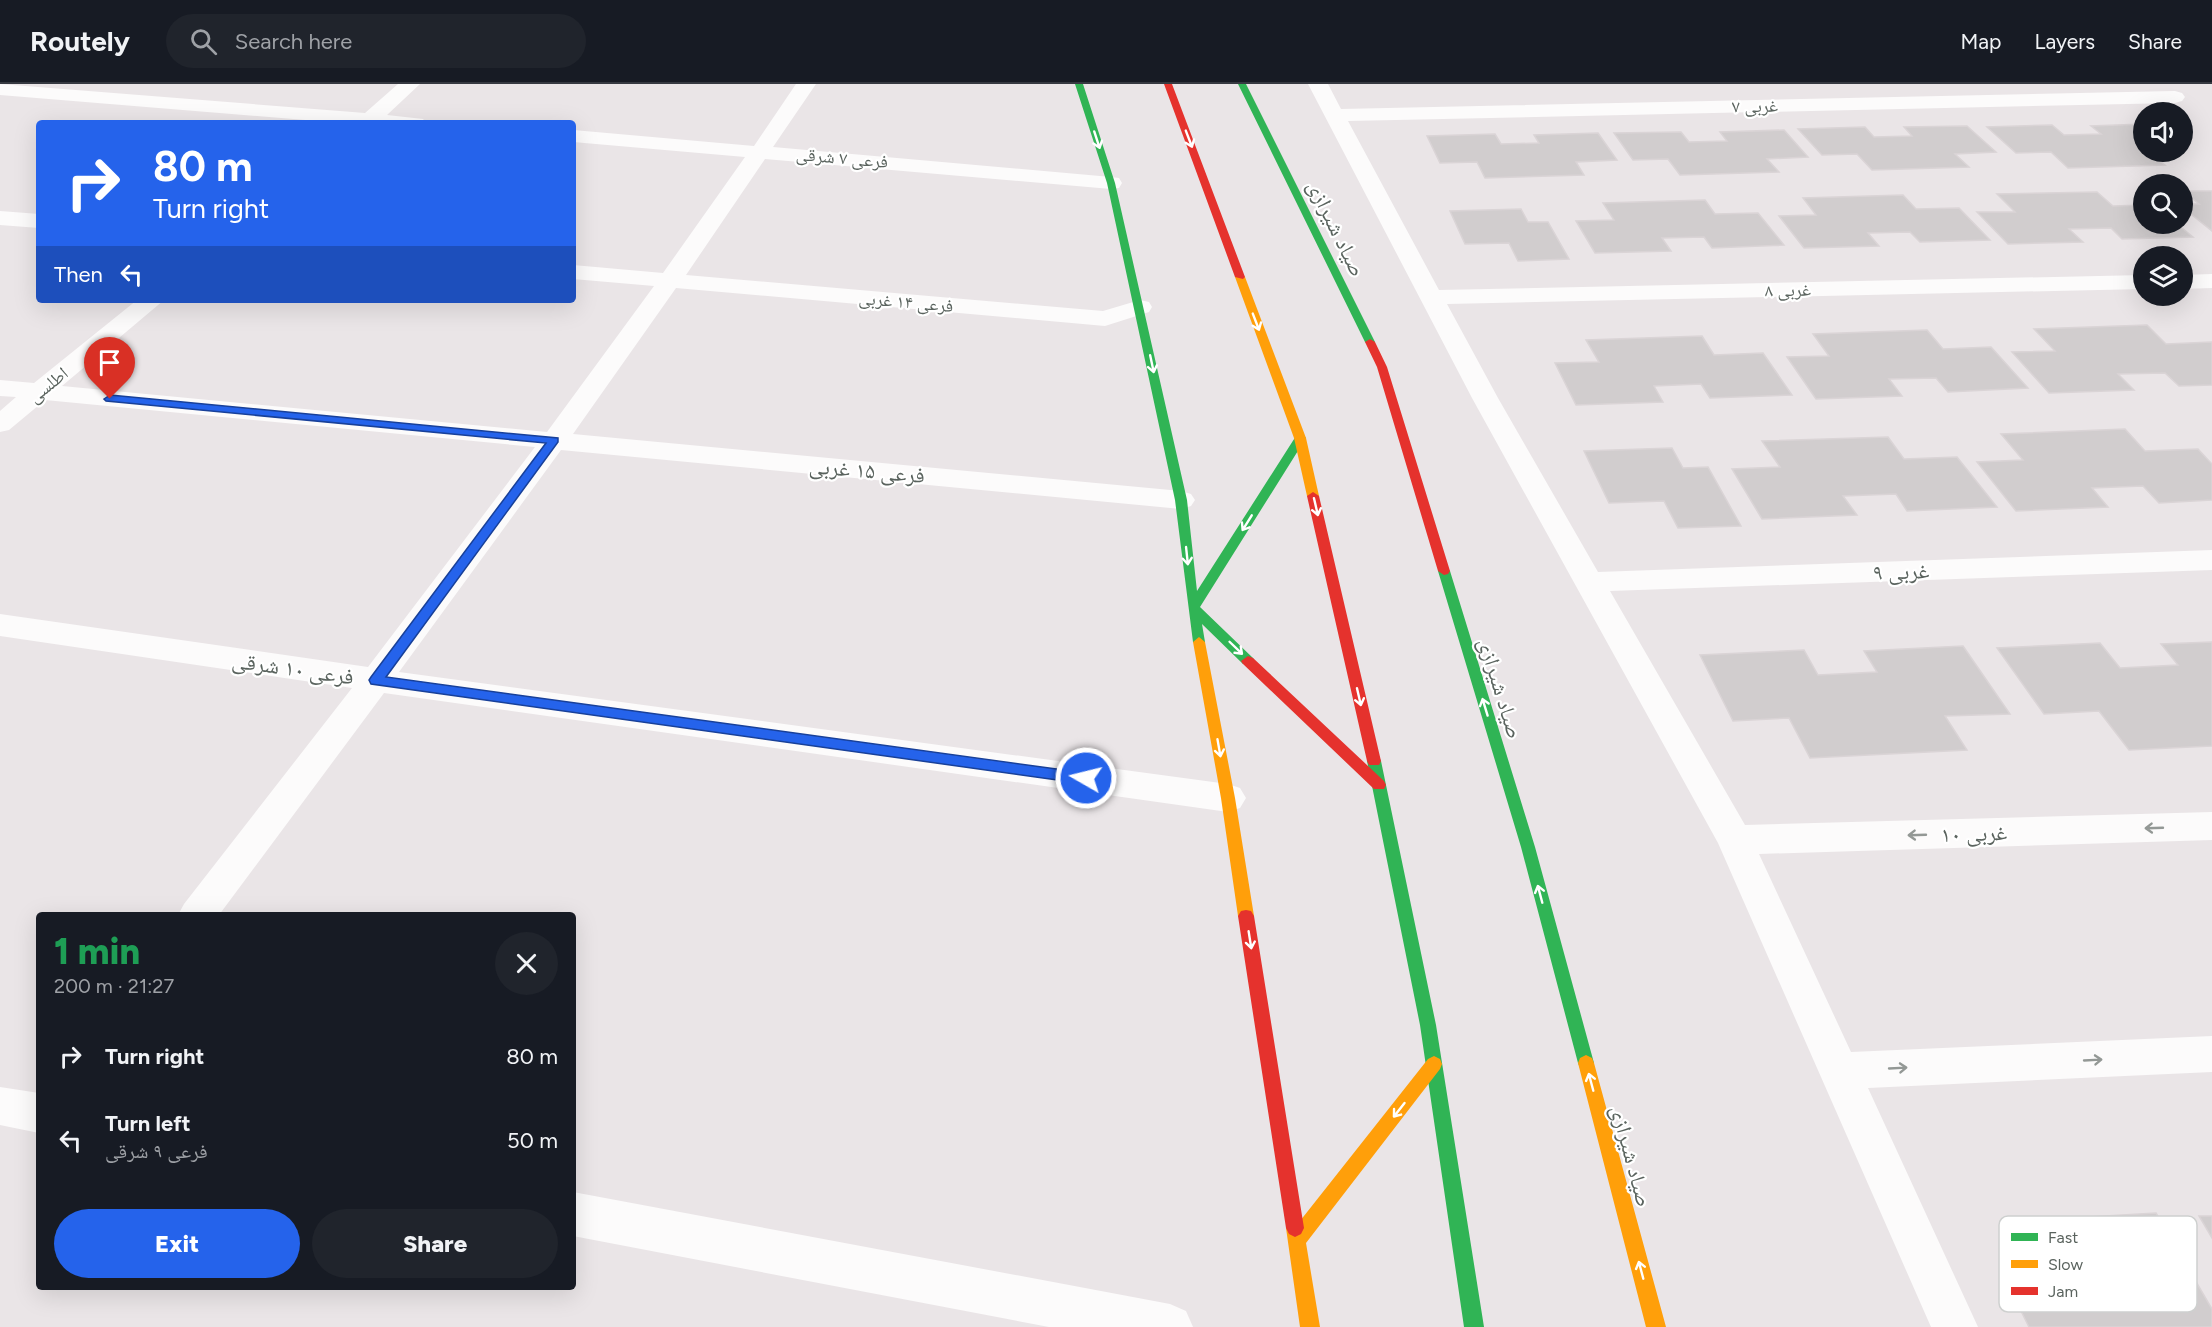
<!DOCTYPE html>
<meta charset="utf-8">
<style>
:root{--surface:#171b24;--page:#20242c;--text:#f1f3f6;--muted:#9ea1a6;--line:#363941;--accent:#2563eb}
body{margin:0;font-family:Figtree,"Noto Naskh Arabic",sans-serif;background:var(--page);color:var(--text);height:100vh;display:flex;flex-direction:column;font-size:22px;white-space:nowrap}
*{box-sizing:border-box;margin:0}
p{font-size:20px;color:var(--muted)}
.icon{flex:none;width:33px;height:33px;fill:none;stroke:currentColor;stroke-width:2;stroke-linecap:round;stroke-linejoin:round}
.map{position:relative;flex:1;overflow:hidden}
.sheet{position:absolute;left:36px;top:828px;width:540px;height:378px;display:flex;flex-direction:column;background:var(--surface);border-radius:6px;box-shadow:0 6px 24px #0002}
.sheet>*{flex:none}
.top-card{position:absolute;left:36px;top:36px;width:540px;height:183px;border-radius:6px;box-shadow:0 6px 24px #0002;background:#2563eb;color:#fff;overflow:hidden}
.controls{position:absolute;left:2133px;top:18px;display:grid;gap:12px}
.controls a{display:grid;place-items:center;width:60px;height:60px;border-radius:50%;background:var(--surface);box-shadow:0 6px 24px #0002;font-size:30px}
.pin{position:absolute;display:grid;place-items:center;width:51px;height:51px;color:#fff;margin:-62px -26px;border-radius:50% 50% 50% 0;rotate:-45deg;box-shadow:0 0 6px #0007}
.pin .icon{rotate:45deg}
.me{position:absolute;width:66px;margin:-33px;rotate:278deg;stroke-linejoin:round;filter:drop-shadow(0 0 4px #0008)}
.turn{display:flex;align-items:center;gap:21px;height:126px;padding:0 18px;font-size:27px}
.turn .icon{width:78px;height:78px;stroke-width:2.5}
.turn b{display:block;font-size:42px;line-height:51px}
.then{display:flex;align-items:center;height:57px;padding:0 18px;background:#0003;gap:12px;font-size:22px}
.round{display:grid;place-items:center;flex:none;width:63px;height:63px;border-radius:32px;background:var(--page)}
.headline{display:flex;align-items:center;justify-content:space-between;height:102px;padding:0 18px}
h1{font-size:36px;font-weight:800;line-height:45px;color:#1e9e55}
.primary-button{display:flex;gap:12px;margin-top:auto;padding:12px 18px}
.primary-button a{flex:1;height:69px;border-radius:36px;background:var(--accent);color:#fff;font-size:24px;font-weight:800;line-height:69px;text-align:center}
.primary-button a+a{background:var(--page);color:var(--text)}
ul{padding:0;list-style:none}
li{display:flex;align-items:center;gap:18px;height:84px;padding:0 18px}
li div{flex:1}
li b{display:block;font-size:22px}
li em{font-style:normal}
header{display:flex;align-items:center;gap:36px;box-sizing:border-box;height:84px;padding:0 30px;background:var(--surface);border-bottom:2px solid var(--line)}
header strong{font-size:28px}
nav{display:flex;gap:33px;margin-inline-start:auto;font-size:21px}
.search{width:420px;height:54px;background:var(--page);display:flex;align-items:center;gap:15px;box-sizing:border-box;padding:0 21px;border-radius:33px;color:var(--muted);font-size:22px}
.map>svg:first-child{display:block}
.building{fill:#d1cdce;stroke:#dad4d6;stroke-width:1.5}
.lines{fill:none;stroke-linecap:round;stroke-linejoin:round}
.street{fill:#fcfbfb;fill-rule:evenodd}
.fast{fill:#30b455;fill-rule:evenodd}
.slow{fill:#ff9f0a;fill-rule:evenodd}
.jam{fill:#e5322d;fill-rule:evenodd}
.oneway{stroke:#fff}
.oneway2{stroke:#939895}
.route{fill:#2563eb;stroke:#184099;stroke-width:1.5}
.labels{text-anchor:middle;stroke-width:4.5;stroke-linejoin:round;paint-order:stroke}
.far-street-label{font-size:18px;fill:#5a635e;stroke:#fff}
.street-label{font-size:22px;fill:#5a635e;stroke:#fff}
.key{fill:#fff;stroke:#ced0cf;stroke-width:1.5}
.key-label{font-size:16px;fill:#5a635e}
</style>
<header>
<strong>Routely</strong>
<div class="search"><svg class="icon" aria-label="search" viewBox="0 0 24 24"><circle cx="10" cy="10" r="6"/><path d="M15 15l6 6"/></svg>Search here</div>
<nav><a>Map</a><a>Layers</a><a>Share</a></nav>
</header>
<div class="map">
<svg width="2212" height="1243" viewBox="0 0 2212 1243">
<rect width="100%" height="100%" fill="#eae5e7"/>
<path class="building" d="M2144,40V68H2164H2148L2165,81L2068,84L2051,68L2016,69L1987,43L2052,41L2064,51L2101,50L2091,42Z
M1967,42L1996,68L1955,70L1969,83L1872,86L1857,70L1822,71L1798,45L1865,43L1874,53L1912,52L1904,43Z
M1784,46L1808,73L1767,75L1779,88L1680,91L1668,75L1633,76L1614,49L1681,48L1689,58L1727,57L1720,48Z
M1598,49L1617,76L1576,78L1584,91L1485,94L1477,78L1440,79L1427,52L1495,50L1501,60L1539,59L1534,51Z
M2184,107H2212V147L2182,123V120H2199Z
M2097,108L2113,122L2144,121V140H2177L2193,153L2122,155L2111,144L2069,145L2083,158L2008,160L1977,128H2015L1997,110Z
M1903,111L1916,125L1959,124L1990,156L1920,158L1910,148L1868,149L1879,162L1804,164L1779,132L1816,131L1803,114Z
M1705,116L1715,130L1758,129L1784,161L1712,164L1704,153L1662,154L1671,167L1595,169L1576,137L1614,136L1603,119Z
M1521,125L1528,138H1548L1569,175L1518,177L1509,159L1465,160L1450,127Z
M2147,241L2166,260L2212,258V301L2179,302L2165,289L2118,290L2134,306L2049,309L2012,268L2055,267L2034,245Z
M1927,246L1943,265L1991,263L2028,304L1948,308L1936,294L1889,295L1902,312L1816,315L1787,273L1829,272L1813,250Z
M1702,252L1714,271L1763,269L1792,311L1710,314L1701,300L1654,302L1663,318L1576,321L1555,279L1599,278L1586,256Z
M2125,345L2145,367L2198,365L2212,380V416L2159,419L2143,402L2092,404L2108,423L2016,427L1977,378L2023,376L2001,350Z
M1888,353L1904,375L1957,373L1997,423L1907,427L1896,410L1843,412L1857,431L1762,435L1732,385L1780,383L1762,357Z
M1672,364L1683,384L1708,383L1741,442L1678,444L1664,417L1609,419L1584,367Z
M2212,558V662L2129,666L2099,627L2044,630L1997,564L2100,559L2120,584L2178,581L2161,560Z
M1963,562L2010,630L1945,632L1967,666L1810,674L1789,634L1733,637L1700,571L1804,566L1818,591L1877,588L1864,567Z
M2156,1129L2212,1225V1243H2029L2004,1193L2044,1191L2017,1137Z
M2199,1132H2212V1154Z"/>
<g class="lines">
<path class="street" d="M0,0L365,29L398,0H420L387,31L423,35L426,39H342L0,11Z
M796,0H816L773,63L1111,93L1119,94L1122,99L1119,104L1111,105L765,75L686,191L1103,227L1140,216L1149,218L1152,223L1149,228L1105,242L676,204L573,350L1181,407L1191,410L1195,416L1191,422L1181,425L561,366L399,588L1228,700L1240,704L1246,714L1240,724L1228,728L384,609L219,831H178L184,820L352,604L0,552V530L368,583L535,363L45,316L9,346L0,348V327L16,313L0,312V296L34,299L137,216H164L62,302L547,348L654,202L573,195V181L663,189L745,73L573,58V46L754,62Z
M1308,0H1328L1341,25L2175,7L2182,9L2185,13L2182,17L2175,19L1348,37L1439,206L2144,191V205L1447,220L1498,314L1598,488L2212,466V486L1610,507L1745,741L2212,728V756L1759,770L1851,968L2212,952V988L1868,1004L1978,1243H1931L1718,759L1472,314Z
M0,127L39,130V144L0,141Z
M2212,190V204L2182,205V191Z
M0,1003L39,1009V1049L0,1041Z
M573,1108L1170,1220L1186,1227L1193,1243H1049L573,1152Z"/>
<path class="fast" d="M1075,0H1083L1115,99L1187,416L1197,507L1296,352H1304L1306,354L1200,523L1253,574L1255,577L1253,580H1243L1202,540L1205,558L1199,563L1193,558L1175,416L1107,99Z
M1238,0H1246L1375,258L1374,260L1370,261L1365,258Z
M1444,483L1450,487L1535,763L1594,979L1592,984L1586,987L1580,984L1578,979L1521,763L1438,487Z
M1374,672L1379,673L1381,677L1436,941L1484,1243H1464L1420,941L1367,677L1369,673Z"/>
<path class="slow" d="M1240,190L1245,193L1306,354L1319,412L1317,415L1313,416L1307,412L1294,354L1235,193Z
M1199,553L1205,558L1235,714L1254,832L1251,837L1246,838L1241,837L1238,832L1221,714L1193,558Z
M1586,971L1592,974L1594,979L1666,1243H1646L1578,979L1580,974Z
M1434,972L1440,975L1442,980L1440,985L1306,1159L1320,1243H1300L1286,1144L1289,1138L1295,1135L1300,1137L1428,975Z"/>
<path class="jam" d="M1164,0H1172L1245,193L1243,195L1235,193Z
M1370,255L1375,258L1387,283L1450,487L1448,490L1444,491L1438,487L1377,283L1365,258Z
M1313,408L1319,412L1381,677L1379,681H1369L1367,677L1307,412Z
M1248,572L1253,574L1384,697L1386,701L1384,705H1374L1243,580L1241,577Z
M1246,826L1251,827L1254,832L1304,1144L1301,1150L1295,1153L1289,1150L1286,1144L1238,832L1241,827Z"/>
</g>
<defs><path id="oneway-shaft" d="M-6 0H5M1.5-3L5.5 0L1.5 3" fill="none" stroke-width="1.6" stroke-linecap="round" stroke-linejoin="round" transform="scale(1.5)"/></defs>
<g class="oneway">
<use href="#oneway-shaft" transform="translate(1189 55) rotate(69)"/>
<use href="#oneway-shaft" transform="translate(1097 56) rotate(72)"/>
<use href="#oneway-shaft" transform="translate(1256 238) rotate(69)"/>
<use href="#oneway-shaft" transform="translate(1152 280) rotate(78)"/>
<use href="#oneway-shaft" transform="translate(1316 423) rotate(77)"/>
<use href="#oneway-shaft" transform="translate(1247 439) rotate(122)"/>
<use href="#oneway-shaft" transform="translate(1187 472) rotate(84)"/>
<use href="#oneway-shaft" transform="translate(1236 564) rotate(44)"/>
<use href="#oneway-shaft" transform="translate(1359 613) rotate(77)"/>
<use href="#oneway-shaft" transform="translate(1485 623) rotate(-107)"/>
<use href="#oneway-shaft" transform="translate(1219 664) rotate(80)"/>
<use href="#oneway-shaft" transform="translate(1540 810) rotate(-105)"/>
<use href="#oneway-shaft" transform="translate(1250 856) rotate(81)"/>
<use href="#oneway-shaft" transform="translate(1591 998) rotate(-105)"/>
<use href="#oneway-shaft" transform="translate(1399 1026) rotate(128)"/>
<use href="#oneway-shaft" transform="translate(1641 1186) rotate(-105)"/>
</g>
<g class="oneway2">
<use href="#oneway-shaft" transform="translate(2154 744) rotate(178)"/>
<use href="#oneway-shaft" transform="translate(1917 751) rotate(178)"/>
<use href="#oneway-shaft" transform="translate(2093 976) rotate(-3)"/>
<use href="#oneway-shaft" transform="translate(1898 984) rotate(-3)"/>
</g>
<path class="route" d="M110,311L558,354V358L386,593L1086,689L1091,690L1093,694L1091,698L1086,700L371,600L369,596L371,593L546,359L106,317L104,315Z"/>
<g class="labels">
<g class="far-street-label">
<text transform="translate(1755 22) rotate(-1)" y="6">۷ غربی</text>
<text transform="translate(842 74) rotate(5)" y="6">فرعی ۷ شرقی</text>
<text transform="translate(1788 206) rotate(-1)" y="6">۸ غربی</text>
<text transform="translate(906 218) rotate(5)" y="6">فرعی ۱۴ غربی</text>
<text transform="translate(48 301) rotate(-39)" y="6">اطلسی</text>
</g>
<g class="street-label">
<text transform="translate(1337 144) rotate(64)" y="8">صیاد شیرازی</text>
<text transform="translate(867 386) rotate(5)" y="8">فرعی ۱۵ غربی</text>
<text transform="translate(1901 487) rotate(-2)" y="8">۹ غربی</text>
<text transform="translate(293 584) rotate(8)" y="8">فرعی ۱۰ شرقی</text>
<text transform="translate(1501 604) rotate(73)" y="8">صیاد شیرازی</text>
<text transform="translate(1974 749) rotate(-2)" y="8">۱۰ غربی</text>
<text transform="translate(1632 1072) rotate(75)" y="8">صیاد شیرازی</text>
</g>
</g>
<rect x="1999" y="1132" width="198" height="96" rx="9" class="key"/>
<rect x="2011" y="1149" width="27" height="8" fill="#30b455"/>
<rect x="2011" y="1176" width="27" height="8" fill="#ff9f0a"/>
<rect x="2011" y="1203" width="27" height="8" fill="#e5322d"/>
<g class="key-label">
<text x="2048" y="1159">Fast</text>
<text x="2048" y="1186">Slow</text>
<text x="2048" y="1213">Jam</text>
</g>
</svg>
<div class="controls">
<a><svg class="icon" aria-label="sound" viewBox="0 0 24 24"><path d="M4 9h4l5-4v14l-5-4H4zM17 9q2 3 0 6"/></svg></a>
<a><svg class="icon" aria-label="search" viewBox="0 0 24 24"><circle cx="10" cy="10" r="6"/><path d="M15 15l6 6"/></svg></a>
<a><svg class="icon" aria-label="layers" viewBox="0 0 24 24"><path d="M12 4l9 5-9 5-9-5zM3 14l9 5 9-5"/></svg></a>
</div>
<div class="pin" style="left:110px;top:315px;background:#d93025"><svg class="icon" aria-label="arrive" viewBox="0 0 24 24"><path d="M6 21V4h12l-3 4 3 4H6"/></svg></div>
<svg class="me" style="left:1086px;top:694px" viewBox="-20 -20 40 40"><circle r="17" fill="#2563eb" stroke="#fff" stroke-width="3"/><path d="M0-11L8 9 0 5-8 9z" fill="#fff"/></svg>
<div class="top-card">
<div class="turn"><svg class="icon" aria-label="right" viewBox="0 0 24 24"><path d="M7 20v-9h11M14 6l5 5-5 5"/></svg><div><b>80 m</b>Turn right</div></div>
<div class="then">Then<svg class="icon" aria-label="left" viewBox="0 0 24 24"><path d="M17 20v-9H6M10 6l-5 5 5 5"/></svg></div>
</div>
<section class="sheet">
<div class="headline"><div><h1>1 min</h1><p>200 m · 21:27</p></div><a class="round"><svg class="icon" aria-label="close" viewBox="0 0 24 24"><path d="M6 6l12 12M18 6L6 18"/></svg></a></div>
<ul>
<li><svg class="icon" aria-label="right" viewBox="0 0 24 24"><path d="M7 20v-9h11M14 6l5 5-5 5"/></svg><div><b>Turn right</b></div><em>80 m</em></li>
<li><svg class="icon" aria-label="left" viewBox="0 0 24 24"><path d="M17 20v-9H6M10 6l-5 5 5 5"/></svg><div><b>Turn left</b><p>فرعی ۹ شرقی</p></div><em>50 m</em></li>
</ul>
<div class="primary-button"><a>Exit</a><a>Share</a></div>
</section>
</div>
